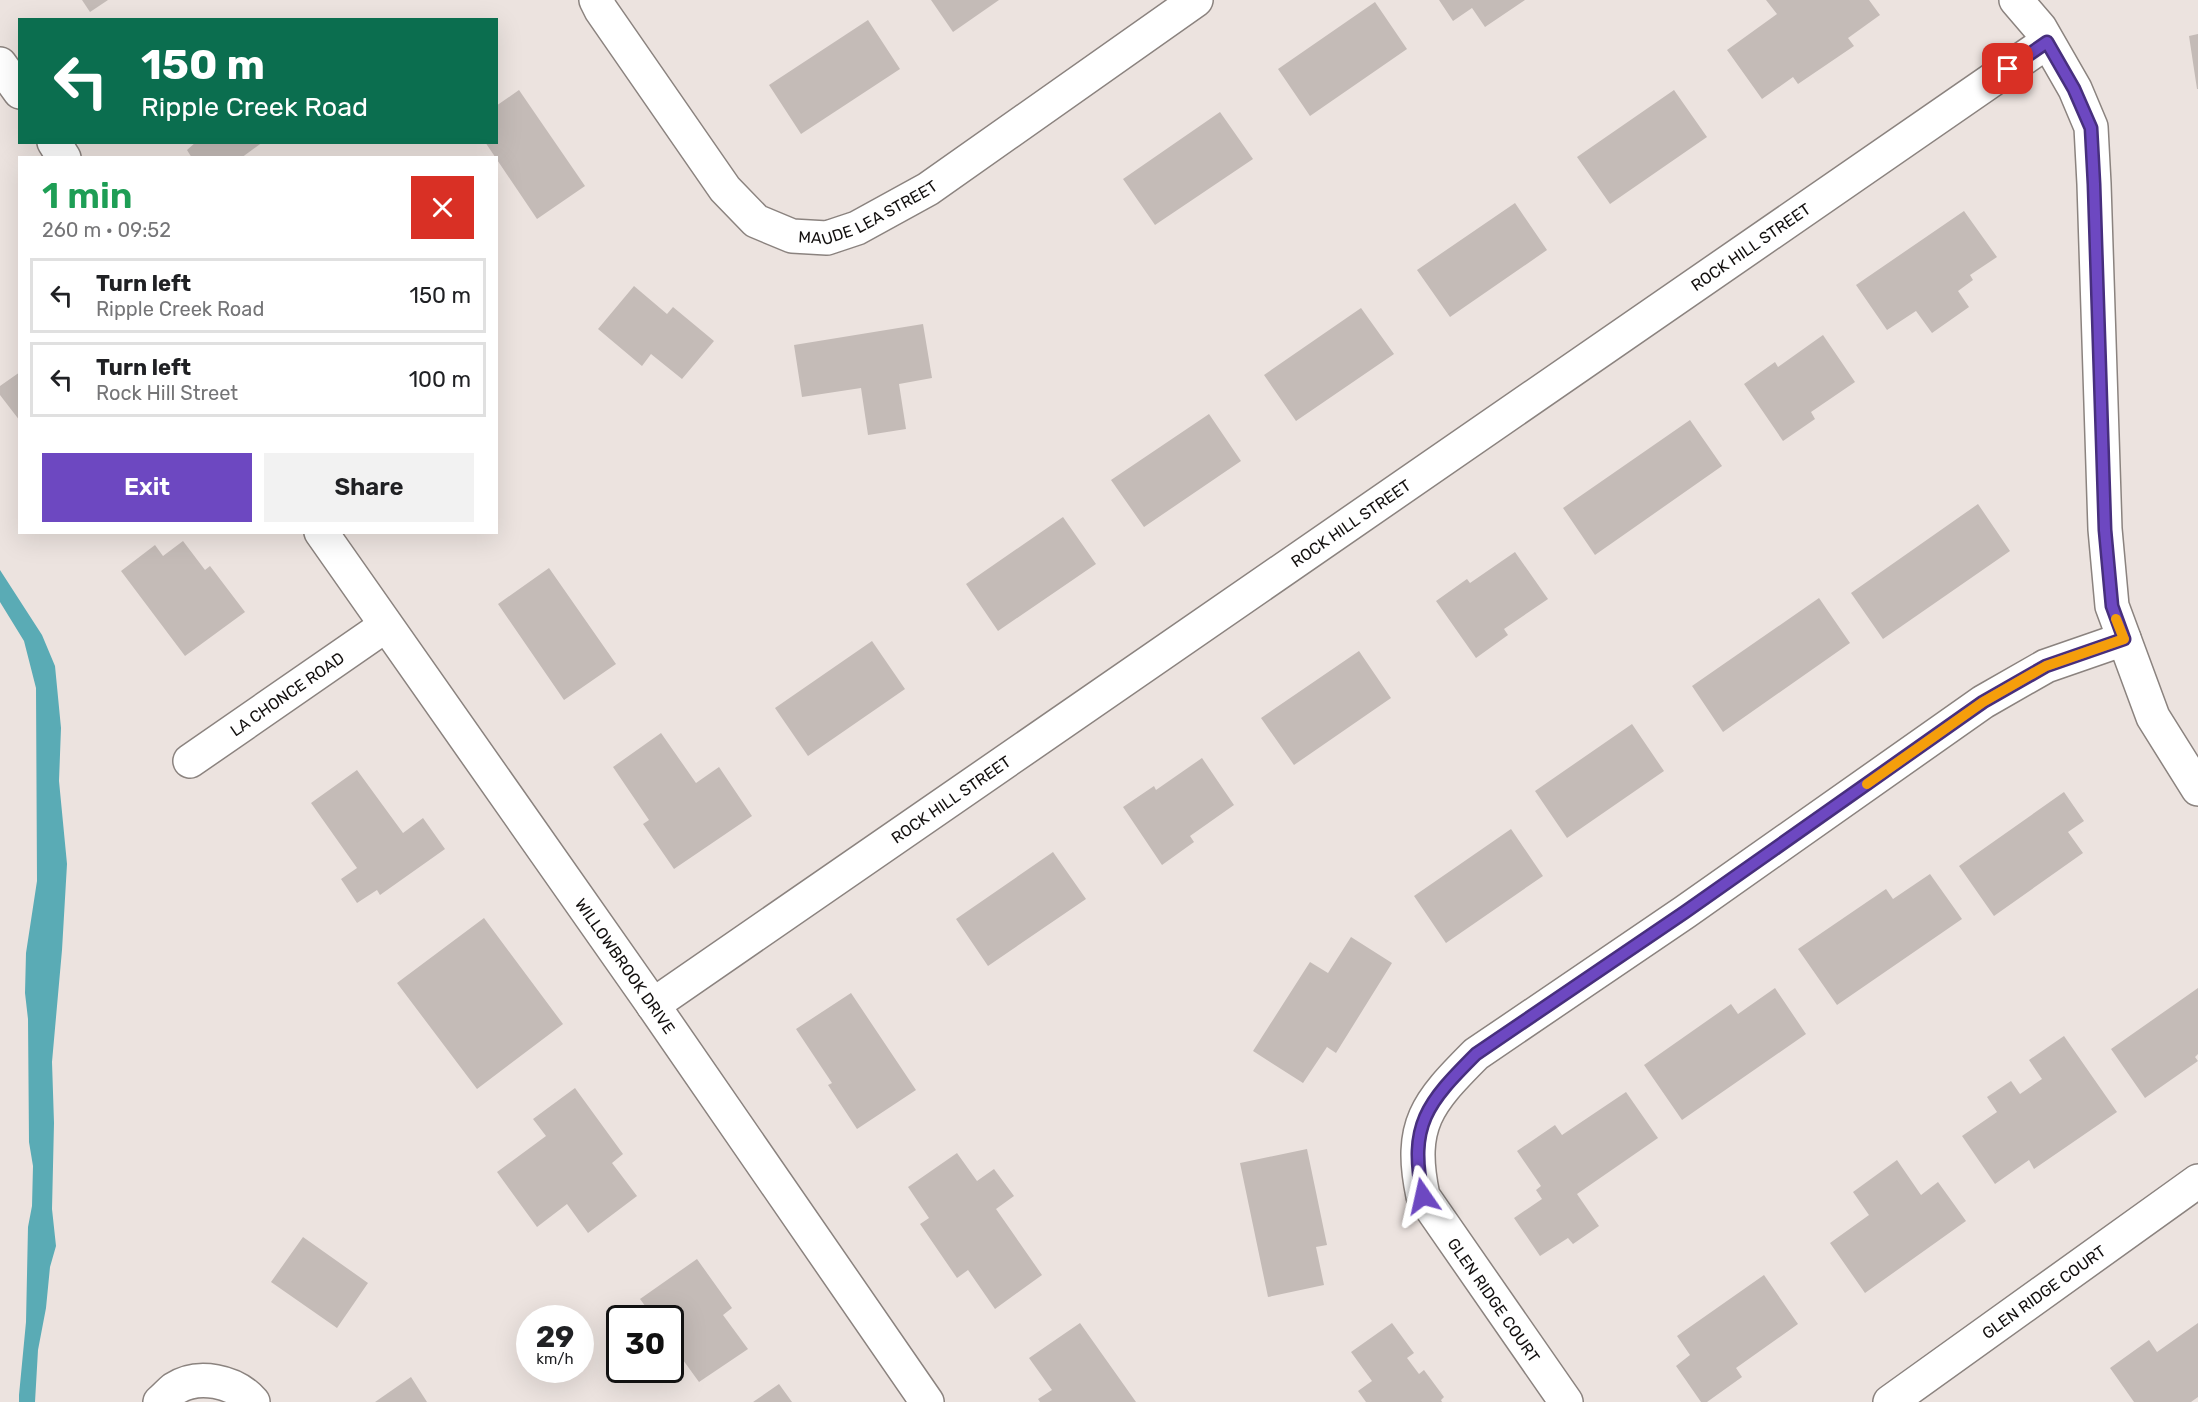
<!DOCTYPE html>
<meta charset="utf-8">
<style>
:root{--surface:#fff;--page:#f2f2f2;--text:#202124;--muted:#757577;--line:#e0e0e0;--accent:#6d48c1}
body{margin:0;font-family:Rubik,sans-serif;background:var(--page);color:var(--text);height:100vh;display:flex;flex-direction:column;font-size:22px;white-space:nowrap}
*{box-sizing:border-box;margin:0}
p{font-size:20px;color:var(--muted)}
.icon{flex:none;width:33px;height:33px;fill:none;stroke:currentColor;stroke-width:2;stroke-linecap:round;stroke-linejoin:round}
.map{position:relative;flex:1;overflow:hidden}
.panel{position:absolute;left:18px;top:156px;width:480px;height:378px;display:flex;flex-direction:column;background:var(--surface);border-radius:0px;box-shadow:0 6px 24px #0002}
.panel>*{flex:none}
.top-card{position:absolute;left:18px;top:18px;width:480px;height:126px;border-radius:0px;box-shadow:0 6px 24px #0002;background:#0b6e4f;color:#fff;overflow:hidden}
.speed{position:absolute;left:516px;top:1305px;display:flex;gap:12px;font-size:30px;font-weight:700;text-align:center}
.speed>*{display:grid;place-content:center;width:78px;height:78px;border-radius:50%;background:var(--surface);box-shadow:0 6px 24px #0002;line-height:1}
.speed small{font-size:15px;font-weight:400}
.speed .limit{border:3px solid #111;border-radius:9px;background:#fff;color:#111}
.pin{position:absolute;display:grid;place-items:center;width:51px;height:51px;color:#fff;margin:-26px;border-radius:12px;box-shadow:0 3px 9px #0006}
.me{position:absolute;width:66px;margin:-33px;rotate:349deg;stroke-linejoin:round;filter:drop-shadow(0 0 4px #0008)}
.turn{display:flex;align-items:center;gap:21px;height:126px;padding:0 24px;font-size:27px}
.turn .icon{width:78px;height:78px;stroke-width:2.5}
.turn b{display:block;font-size:42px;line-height:51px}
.round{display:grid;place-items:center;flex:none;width:63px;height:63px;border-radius:0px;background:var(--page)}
.head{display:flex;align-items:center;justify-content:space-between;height:102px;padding:0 24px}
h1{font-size:36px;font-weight:600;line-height:45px;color:#1e9e55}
.primary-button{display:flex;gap:12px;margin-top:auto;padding:12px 24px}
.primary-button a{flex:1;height:69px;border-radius:0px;background:var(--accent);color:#fff;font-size:24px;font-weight:600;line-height:69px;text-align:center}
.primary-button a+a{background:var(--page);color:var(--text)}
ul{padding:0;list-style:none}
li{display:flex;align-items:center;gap:18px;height:75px;margin:0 12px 9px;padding:0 12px;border:3px solid var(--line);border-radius:0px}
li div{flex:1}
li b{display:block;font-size:22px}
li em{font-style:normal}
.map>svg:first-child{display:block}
.water{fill:#5aabb5}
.building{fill:#c4bbb7}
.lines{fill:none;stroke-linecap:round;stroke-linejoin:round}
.minor-casing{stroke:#8b837f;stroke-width:36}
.minor{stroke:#fff;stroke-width:33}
.route-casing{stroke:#472f7d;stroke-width:15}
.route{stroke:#6d48c1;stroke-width:10}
.slow{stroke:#f59e0b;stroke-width:10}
.labels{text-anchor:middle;stroke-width:6;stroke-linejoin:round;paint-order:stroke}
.street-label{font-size:16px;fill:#13100f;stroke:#fff}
</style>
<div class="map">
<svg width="2198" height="1402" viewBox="0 0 2198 1402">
<rect width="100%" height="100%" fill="#ece3df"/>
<path class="water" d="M0,570L42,635L55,666L61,728L59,781L67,864L62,950L52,1062L54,1123L52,1209L56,1246L50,1267L46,1308L38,1350L35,1402H19V1395L26,1322L28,1227L32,1206L33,1166L29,1142L28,1019L25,993L26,953L37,881L36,688L24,641L0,602Z"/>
<path class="building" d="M82,0H108L90,12Z
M931,0H999L953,32Z
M1439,0H1525L1485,27L1472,8L1453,21Z
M1766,0H1869L1880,15L1848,38L1854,46L1798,84L1793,77L1762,99L1727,50L1777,14Z
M1375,2L1407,49L1310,116L1278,69Z
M868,20L900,69L801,134L769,85Z
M2198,34V89H2197L2189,36Z
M519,90L585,186L537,219L485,142H496V106Z
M1674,90L1707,137L1610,204L1577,157Z
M1220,112L1253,159L1155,225L1123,179Z
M196,142H263L241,158H192L187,150Z
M1515,203L1547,250L1450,317L1417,270Z
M1964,211L1997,257L1970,275L1973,280L1958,291L1969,307L1932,333L1916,311L1887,330L1856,285Z
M634,286L667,314L673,307L714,341L682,379L651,354L642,366L598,329Z
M1361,308L1394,354L1296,421L1264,375Z
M923,324L932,378L899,384L906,429L868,435L861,388L802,397L794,345Z
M1823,335L1855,382L1811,412L1815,419L1783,441L1744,384L1775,362L1778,367Z
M20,372V421L0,395V386Z
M1209,414L1241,461L1144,527L1111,480Z
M1690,420L1722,466L1595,555L1563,508Z
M1978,504L2010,551L1883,639L1851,593Z
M1063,517L1096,564L998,631L966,584Z
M183,541L205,570L210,566L245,612L185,656L121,571L155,545L163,556Z
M1515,552L1548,599L1504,629L1508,635L1476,658L1436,601L1467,579L1470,583Z
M549,568L616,664L564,700L498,604Z
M1819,598L1850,643L1723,732L1692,686Z
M872,641L905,689L808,756L775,708Z
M1359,651L1391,698L1294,765L1261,718Z
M1632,724L1664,771L1567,838L1535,791Z
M661,733L696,783L719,767L752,816L674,869L643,824L649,820L613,767Z
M1202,758L1234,805L1190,836L1194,842L1162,865L1123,807L1154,786L1156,790Z
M357,770L403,833L423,818L445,849L380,895L377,890L357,903L341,879L357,868L311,803Z
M2064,792L2084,821L2068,832L2083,853L1994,916L1959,866Z
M1511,829L1543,876L1446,943L1414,896Z
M1053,852L1086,899L988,966L956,919Z
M1930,874L1962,919L1837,1005L1798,949L1886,889L1893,899Z
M484,918L563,1024L477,1089L397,983Z
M1351,937L1392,963L1336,1053L1327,1047L1303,1083L1253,1051L1310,962L1328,973Z
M1775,988L1806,1034L1682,1120L1644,1065L1731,1004L1738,1014Z
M2198,988V1054L2195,1057L2198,1061L2145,1098L2111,1049Z
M851,993L916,1090L857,1129L828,1085L832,1083L796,1029Z
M2064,1036L2117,1112L2034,1169L2029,1160L1995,1184L1962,1136L1997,1112L1987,1097L2011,1081L2020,1094L2042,1079L2029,1060Z
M575,1088L623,1154L612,1163L637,1196L588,1233L567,1204L537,1227L497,1172L546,1136L533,1119Z
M1626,1092L1658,1138L1577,1194L1599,1226L1573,1244L1568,1238L1540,1256L1514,1218L1542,1199L1536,1190L1541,1186L1517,1151L1555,1125L1562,1135Z
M1307,1149L1327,1245L1316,1247L1324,1285L1268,1297L1240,1163Z
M957,1153L977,1181L994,1169L1014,1196L996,1209L1042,1275L995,1309L968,1270L957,1278L920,1224L929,1218L908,1187Z
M1897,1160L1921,1195L1938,1182L1966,1221L1865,1293L1830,1243L1869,1215L1853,1192Z
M303,1237L368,1283L337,1328L271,1282Z
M697,1259L732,1308L723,1315L748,1349L699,1382L670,1342V1318H654L640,1299Z
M1764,1275L1798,1324L1736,1368L1742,1377L1707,1402H1701L1676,1366L1690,1355L1677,1336Z
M1080,1323L1136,1402H1040L1038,1399L1052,1390L1029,1358Z
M1392,1323L1414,1353L1407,1358L1419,1374L1424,1370L1444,1397L1441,1400L1442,1402H1366L1358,1391L1372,1381L1351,1352Z
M2198,1323V1397L2191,1402H2134L2110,1368L2149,1340L2157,1352Z
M411,1377L427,1402H375Z
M779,1384L792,1402H753Z"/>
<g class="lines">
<g class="minor-casing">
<g id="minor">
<path id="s1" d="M596,0L601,10L725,189L756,221L792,236L827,238L857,228L928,189L1196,0"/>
<path d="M2016,0L2040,28L2075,89L2091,127L2094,184L2105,529L2112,606L2153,717L2198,789"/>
<path d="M0,64L20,92"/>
<path d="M54,142L64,158"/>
<path id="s2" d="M321,532L653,1005L927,1402"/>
<path id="s3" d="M190,761L385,626"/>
<path id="s4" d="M653,1005L2047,42"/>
<path d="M160,1402C165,1398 169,1393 174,1389C198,1373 235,1381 253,1402"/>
<path d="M1566,1402L1423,1196C1408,1125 1427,1103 1476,1054L1685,912L1983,702L2046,666L2124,639"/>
<path id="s5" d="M1890,1402L2198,1181"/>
</g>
</g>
<use href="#minor" class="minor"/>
</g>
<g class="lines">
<g class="route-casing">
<path id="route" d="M1423,1196C1408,1125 1427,1103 1476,1054L1685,912L1983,702L2046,666L2124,639L2112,606L2105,530L2094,184L2091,128L2074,89L2047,42L2008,69"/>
</g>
<use href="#route" class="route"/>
<path class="slow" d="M1867,784L1983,702L2046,666L2124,639L2116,619"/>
</g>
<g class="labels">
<g class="street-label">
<text dy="6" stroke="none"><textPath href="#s1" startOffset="394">MAUDE LEA STREET</textPath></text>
<text dy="6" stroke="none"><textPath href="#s4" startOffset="1334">ROCK HILL STREET</textPath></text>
<text dy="6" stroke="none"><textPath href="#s4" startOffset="848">ROCK HILL STREET</textPath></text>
<text dy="6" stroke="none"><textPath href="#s3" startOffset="118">LA CHONCE ROAD</textPath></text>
<text dy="6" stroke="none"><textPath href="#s4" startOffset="362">ROCK HILL STREET</textPath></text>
<text dy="6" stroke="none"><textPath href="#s2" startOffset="530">WILLOWBROOK DRIVE</textPath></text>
<text dy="6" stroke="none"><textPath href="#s5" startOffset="189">GLEN RIDGE COURT</textPath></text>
<text transform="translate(1494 1300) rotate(55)" y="6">GLEN RIDGE COURT</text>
</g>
</g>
</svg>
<div class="speed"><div>29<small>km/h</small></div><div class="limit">30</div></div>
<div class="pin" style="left:2008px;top:69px;background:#d93025"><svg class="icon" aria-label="arrive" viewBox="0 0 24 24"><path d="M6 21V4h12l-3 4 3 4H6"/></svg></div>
<svg class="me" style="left:1423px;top:1196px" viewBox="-20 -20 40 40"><path d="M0-17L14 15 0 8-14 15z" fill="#6d48c1" stroke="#fff" stroke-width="4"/></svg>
<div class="top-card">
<div class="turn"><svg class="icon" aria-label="left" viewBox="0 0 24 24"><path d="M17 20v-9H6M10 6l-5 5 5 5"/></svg><div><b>150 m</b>Ripple Creek Road</div></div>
</div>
<section class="panel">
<div class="head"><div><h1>1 min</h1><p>260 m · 09:52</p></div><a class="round" style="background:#d93025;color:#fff"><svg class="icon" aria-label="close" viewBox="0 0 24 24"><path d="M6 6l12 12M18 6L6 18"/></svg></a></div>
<ul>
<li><svg class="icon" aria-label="left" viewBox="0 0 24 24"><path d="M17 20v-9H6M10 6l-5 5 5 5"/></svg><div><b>Turn left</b><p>Ripple Creek Road</p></div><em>150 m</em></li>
<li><svg class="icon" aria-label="left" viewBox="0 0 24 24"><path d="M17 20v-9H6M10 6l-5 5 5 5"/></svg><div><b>Turn left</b><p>Rock Hill Street</p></div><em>100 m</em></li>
</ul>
<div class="primary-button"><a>Exit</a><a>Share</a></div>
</section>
</div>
